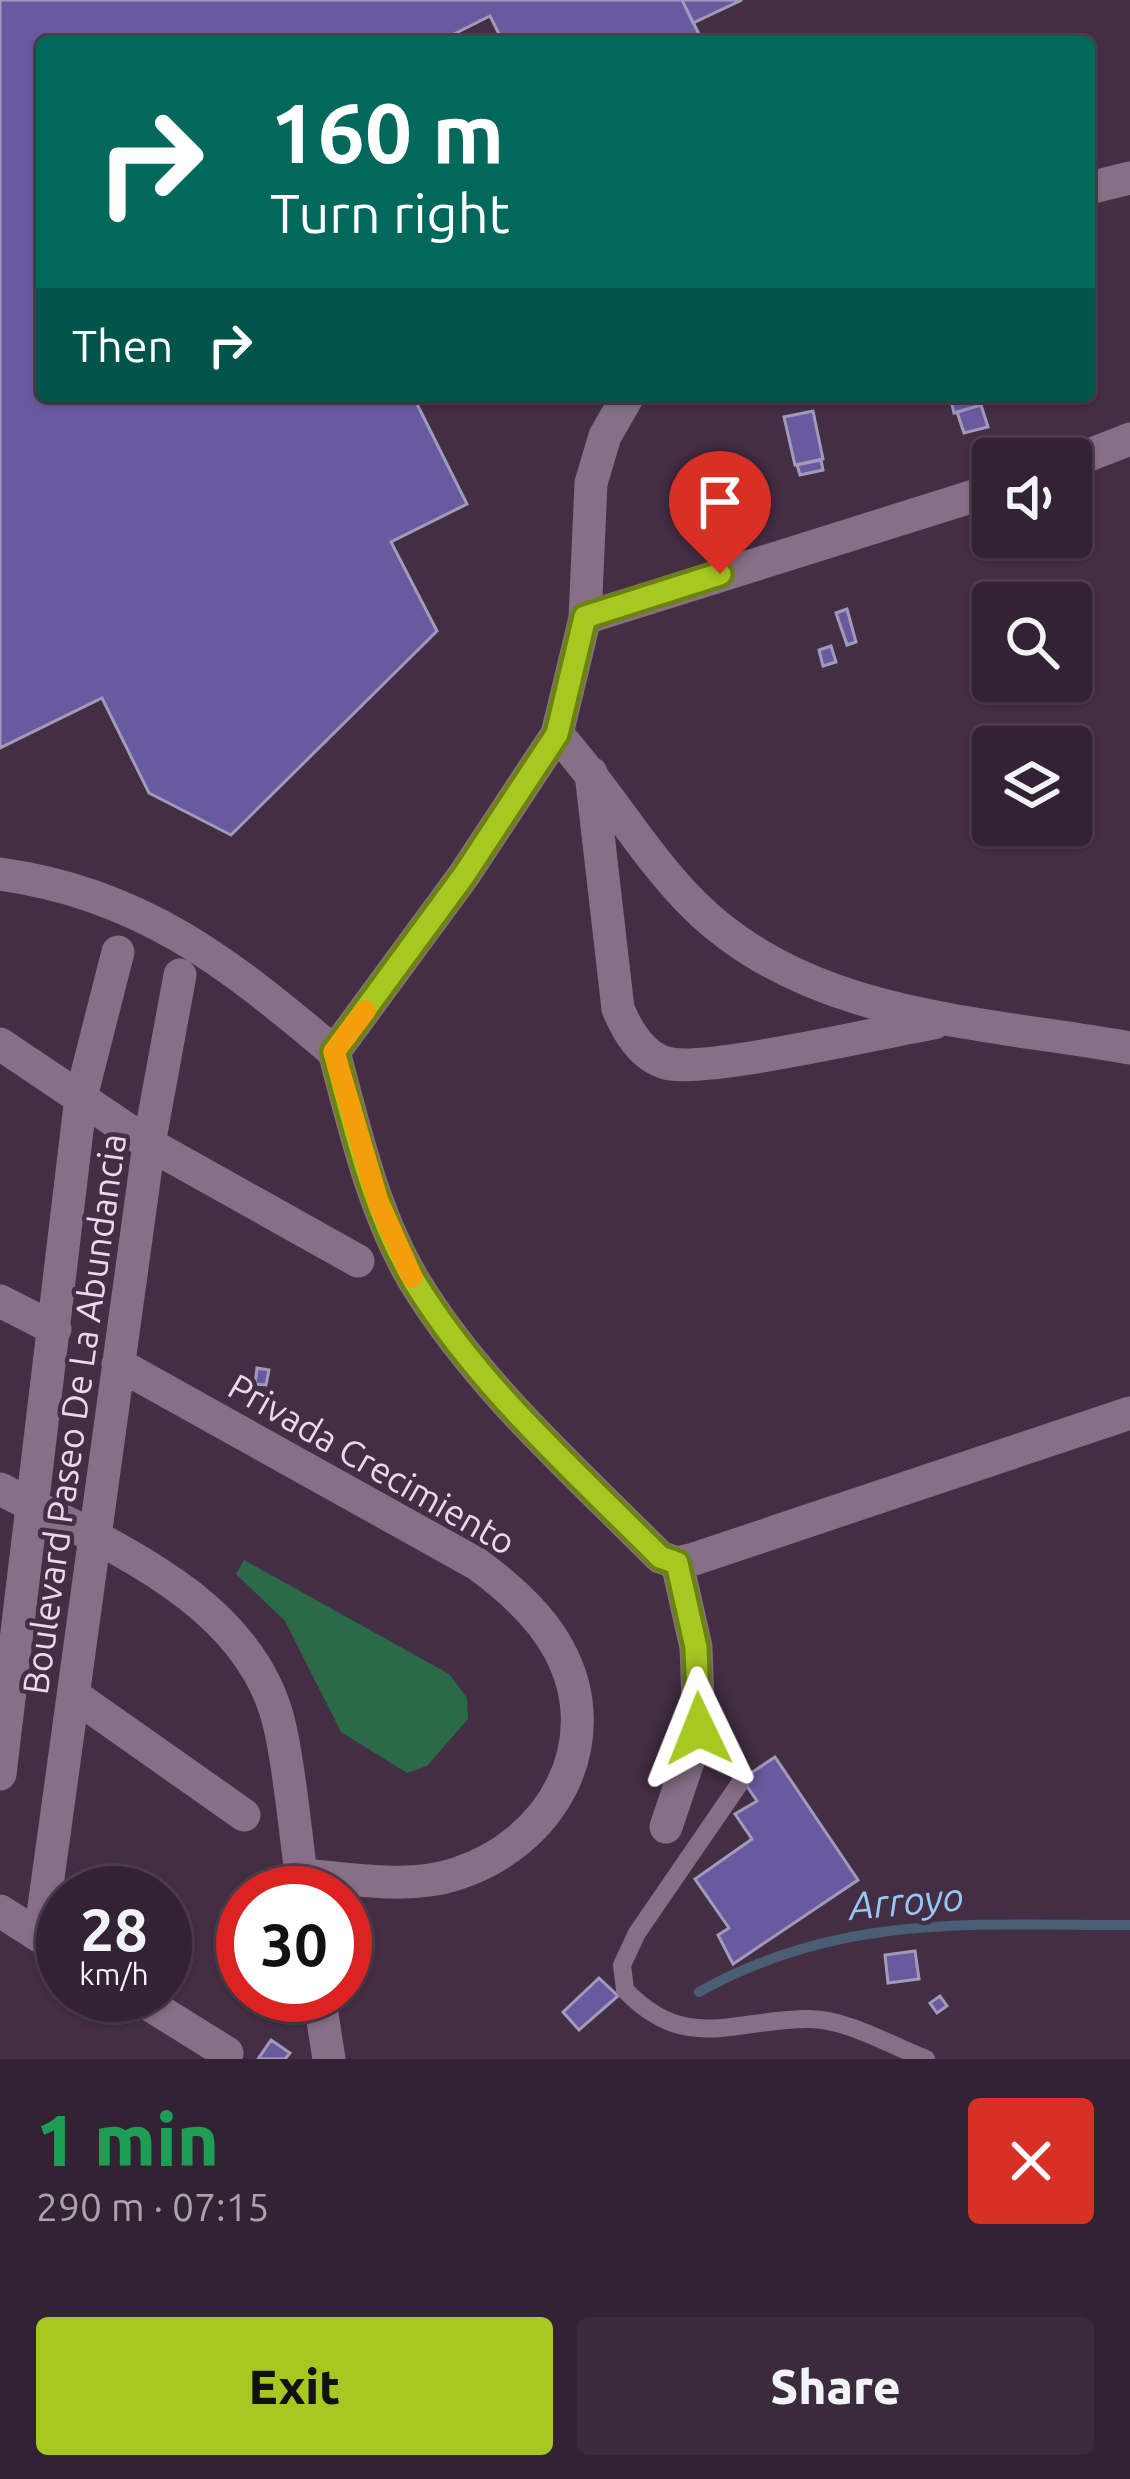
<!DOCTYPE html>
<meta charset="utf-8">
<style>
:root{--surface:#323;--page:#3b2a3b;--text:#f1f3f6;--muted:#a9a4ac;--line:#4e3f4e;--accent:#a6c820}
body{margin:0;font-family:Ubuntu,sans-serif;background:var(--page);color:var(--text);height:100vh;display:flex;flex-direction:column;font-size:45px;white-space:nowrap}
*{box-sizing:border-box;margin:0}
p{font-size:39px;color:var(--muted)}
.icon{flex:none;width:66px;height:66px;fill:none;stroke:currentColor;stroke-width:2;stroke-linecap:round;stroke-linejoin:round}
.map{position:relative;height:2059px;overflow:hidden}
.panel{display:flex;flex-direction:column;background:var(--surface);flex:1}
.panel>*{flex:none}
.guide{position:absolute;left:36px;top:36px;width:1059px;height:366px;border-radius:12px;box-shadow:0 3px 9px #0004,0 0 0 3px var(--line);background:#00695c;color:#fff;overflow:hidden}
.buttons{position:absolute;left:972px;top:438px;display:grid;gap:24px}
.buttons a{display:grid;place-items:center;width:120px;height:120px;border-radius:12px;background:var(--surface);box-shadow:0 3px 9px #0004,0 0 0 3px var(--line);font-size:60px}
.speed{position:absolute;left:36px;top:1866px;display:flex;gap:24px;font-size:60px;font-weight:700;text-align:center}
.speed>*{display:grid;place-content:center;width:156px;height:156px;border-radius:50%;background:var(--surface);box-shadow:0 3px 9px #0004,0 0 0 3px var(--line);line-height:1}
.speed small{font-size:30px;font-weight:400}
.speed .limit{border:18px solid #d22;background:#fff;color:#111}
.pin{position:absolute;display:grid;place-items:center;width:102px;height:102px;color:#fff;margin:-123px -51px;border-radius:50% 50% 50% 0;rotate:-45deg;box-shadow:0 0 12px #0007}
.pin .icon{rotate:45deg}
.me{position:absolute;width:132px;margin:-66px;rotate:358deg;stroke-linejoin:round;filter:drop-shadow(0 0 9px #0008)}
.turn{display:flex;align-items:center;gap:42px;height:252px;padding:0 36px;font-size:54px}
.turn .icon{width:156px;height:156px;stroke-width:2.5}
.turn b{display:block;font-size:84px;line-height:102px}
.then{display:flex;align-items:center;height:114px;padding:0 36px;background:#0003;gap:24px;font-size:45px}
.round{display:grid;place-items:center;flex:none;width:126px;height:126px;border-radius:12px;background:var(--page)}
.summary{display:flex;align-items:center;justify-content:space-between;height:204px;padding:0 36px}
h1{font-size:72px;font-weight:800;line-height:90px;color:#1e9e55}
.button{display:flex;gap:24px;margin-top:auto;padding:24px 36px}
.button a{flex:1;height:138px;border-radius:12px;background:var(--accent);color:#111;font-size:48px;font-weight:800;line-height:138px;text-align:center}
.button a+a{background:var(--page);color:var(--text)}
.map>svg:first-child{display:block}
.green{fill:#2a6a48}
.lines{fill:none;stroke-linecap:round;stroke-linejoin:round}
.stream{stroke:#495d75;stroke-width:10}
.building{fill:#695aa0;stroke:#a09bbb;stroke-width:3}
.service{stroke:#876f87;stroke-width:18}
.minor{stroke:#876f87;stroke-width:33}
.route-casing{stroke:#6c8215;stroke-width:30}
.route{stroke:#a6c820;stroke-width:21}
.slow{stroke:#f59e0b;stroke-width:21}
.labels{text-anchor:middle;stroke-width:9;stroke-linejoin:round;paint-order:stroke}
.street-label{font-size:36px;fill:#e8dae8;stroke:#442e44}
.water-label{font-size:39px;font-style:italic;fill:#96c7f5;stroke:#442e44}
</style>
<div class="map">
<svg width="1130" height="2059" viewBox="0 0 1130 2059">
<rect width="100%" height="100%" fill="#442e44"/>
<path class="green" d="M244,1560L449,1674L467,1698L468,1719L427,1766L407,1773L341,1732L285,1621L236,1574Z"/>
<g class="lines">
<path class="stream" d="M699,1992C839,1913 975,1925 1130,1925"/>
</g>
<path class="building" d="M0,0H682L703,42H503L490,16L438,42H42V396H413L467,504L391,542L437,631L231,835L149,793L102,698L0,748Z
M682,0H742L693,23Z
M950,396H979L981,405L954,413Z
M981,405L988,427L964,433L957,412Z
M813,411L823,459L795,465L784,417Z
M821,460L823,470L800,475L797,465Z
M847,609L856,642L847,645L836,613Z
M831,646L836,662L823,666L819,650Z
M257,1368L269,1370L266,1385L255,1384Z
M775,1757L858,1880L733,1964L718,1935L729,1928L695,1879L752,1839L735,1814L757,1801L742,1779Z
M915,1951L919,1979L888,1983L885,1955Z
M599,1978L618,1996L579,2030L563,2012Z
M940,1996L947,2006L937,2013L930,2003Z
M271,2040L290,2053L285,2059H258Z"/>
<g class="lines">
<path class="service" d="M740,1783L637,1933L622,1965L625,1990C687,2055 736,2018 810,2019C849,2020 890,2045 926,2059"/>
<path class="minor" d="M1089,188L1130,178
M1071,462L1130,439
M585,618L993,490
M557,734C606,788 643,854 694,905C809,1019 980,1021 1130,1048
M591,773L618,1009C627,1030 641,1056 666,1063C704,1074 885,1031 934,1023
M0,874C141,893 230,964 334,1052
M0,1044L149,1144L358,1261
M334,1052C355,1130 374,1215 416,1284C480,1388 575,1471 660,1557L677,1563L694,1559L1130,1413
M334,1052L464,875L557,734L585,618L591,483L605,436L628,396
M0,1301L55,1329
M118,1364L477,1564C507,1586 542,1617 559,1650C609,1743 551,1844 456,1874C408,1890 350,1878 301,1875
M0,1489C104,1543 252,1599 280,1727C292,1781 295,1838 304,1893
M75,1696L244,1815
M0,1774L81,1097L118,952
M666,1827L699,1729L696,1647L677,1563
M0,1911L63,1951
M40,1936L149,1144L180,975
M134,1995L227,2053
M319,1995L329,2059"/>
</g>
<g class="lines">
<g class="route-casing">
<path id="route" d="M699,1729L696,1647L677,1563L660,1557C575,1471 480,1388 416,1284C374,1215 355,1130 334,1052L464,875L557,734L585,617L720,574"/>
</g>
<use href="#route" class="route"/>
<path class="slow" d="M365,1011L334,1052L378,1201L412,1277"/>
</g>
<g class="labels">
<g class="street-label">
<text transform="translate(74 1414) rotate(-82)" y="13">Boulevard Paseo De La Abundancia</text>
<text transform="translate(372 1464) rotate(30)" y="13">Privada Crecimiento</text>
</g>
<g class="water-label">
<text transform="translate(906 1901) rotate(-5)" y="14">Arroyo</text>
</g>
</g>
</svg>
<div class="buttons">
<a><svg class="icon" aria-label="sound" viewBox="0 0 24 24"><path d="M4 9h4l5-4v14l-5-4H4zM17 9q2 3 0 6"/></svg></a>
<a><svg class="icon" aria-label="search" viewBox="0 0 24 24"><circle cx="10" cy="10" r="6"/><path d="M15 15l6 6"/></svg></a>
<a><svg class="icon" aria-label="layers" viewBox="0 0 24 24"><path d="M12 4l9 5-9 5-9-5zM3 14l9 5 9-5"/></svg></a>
</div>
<div class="speed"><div>28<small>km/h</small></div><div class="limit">30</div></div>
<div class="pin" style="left:720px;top:574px;background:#d93025"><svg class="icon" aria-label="arrive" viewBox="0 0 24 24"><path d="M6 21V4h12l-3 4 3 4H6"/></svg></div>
<svg class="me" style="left:699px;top:1729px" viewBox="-20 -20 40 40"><path d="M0-17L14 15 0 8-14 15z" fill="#a6c820" stroke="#fff" stroke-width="4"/></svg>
<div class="guide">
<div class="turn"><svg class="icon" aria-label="right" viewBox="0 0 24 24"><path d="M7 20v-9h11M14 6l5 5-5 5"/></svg><div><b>160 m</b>Turn right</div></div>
<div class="then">Then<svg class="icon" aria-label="right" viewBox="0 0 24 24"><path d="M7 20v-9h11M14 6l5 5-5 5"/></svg></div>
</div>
</div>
<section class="panel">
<div class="summary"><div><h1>1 min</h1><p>290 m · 07:15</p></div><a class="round" style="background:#d93025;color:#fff"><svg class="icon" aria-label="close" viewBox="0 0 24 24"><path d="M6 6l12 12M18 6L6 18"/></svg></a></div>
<div class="button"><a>Exit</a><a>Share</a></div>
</section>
